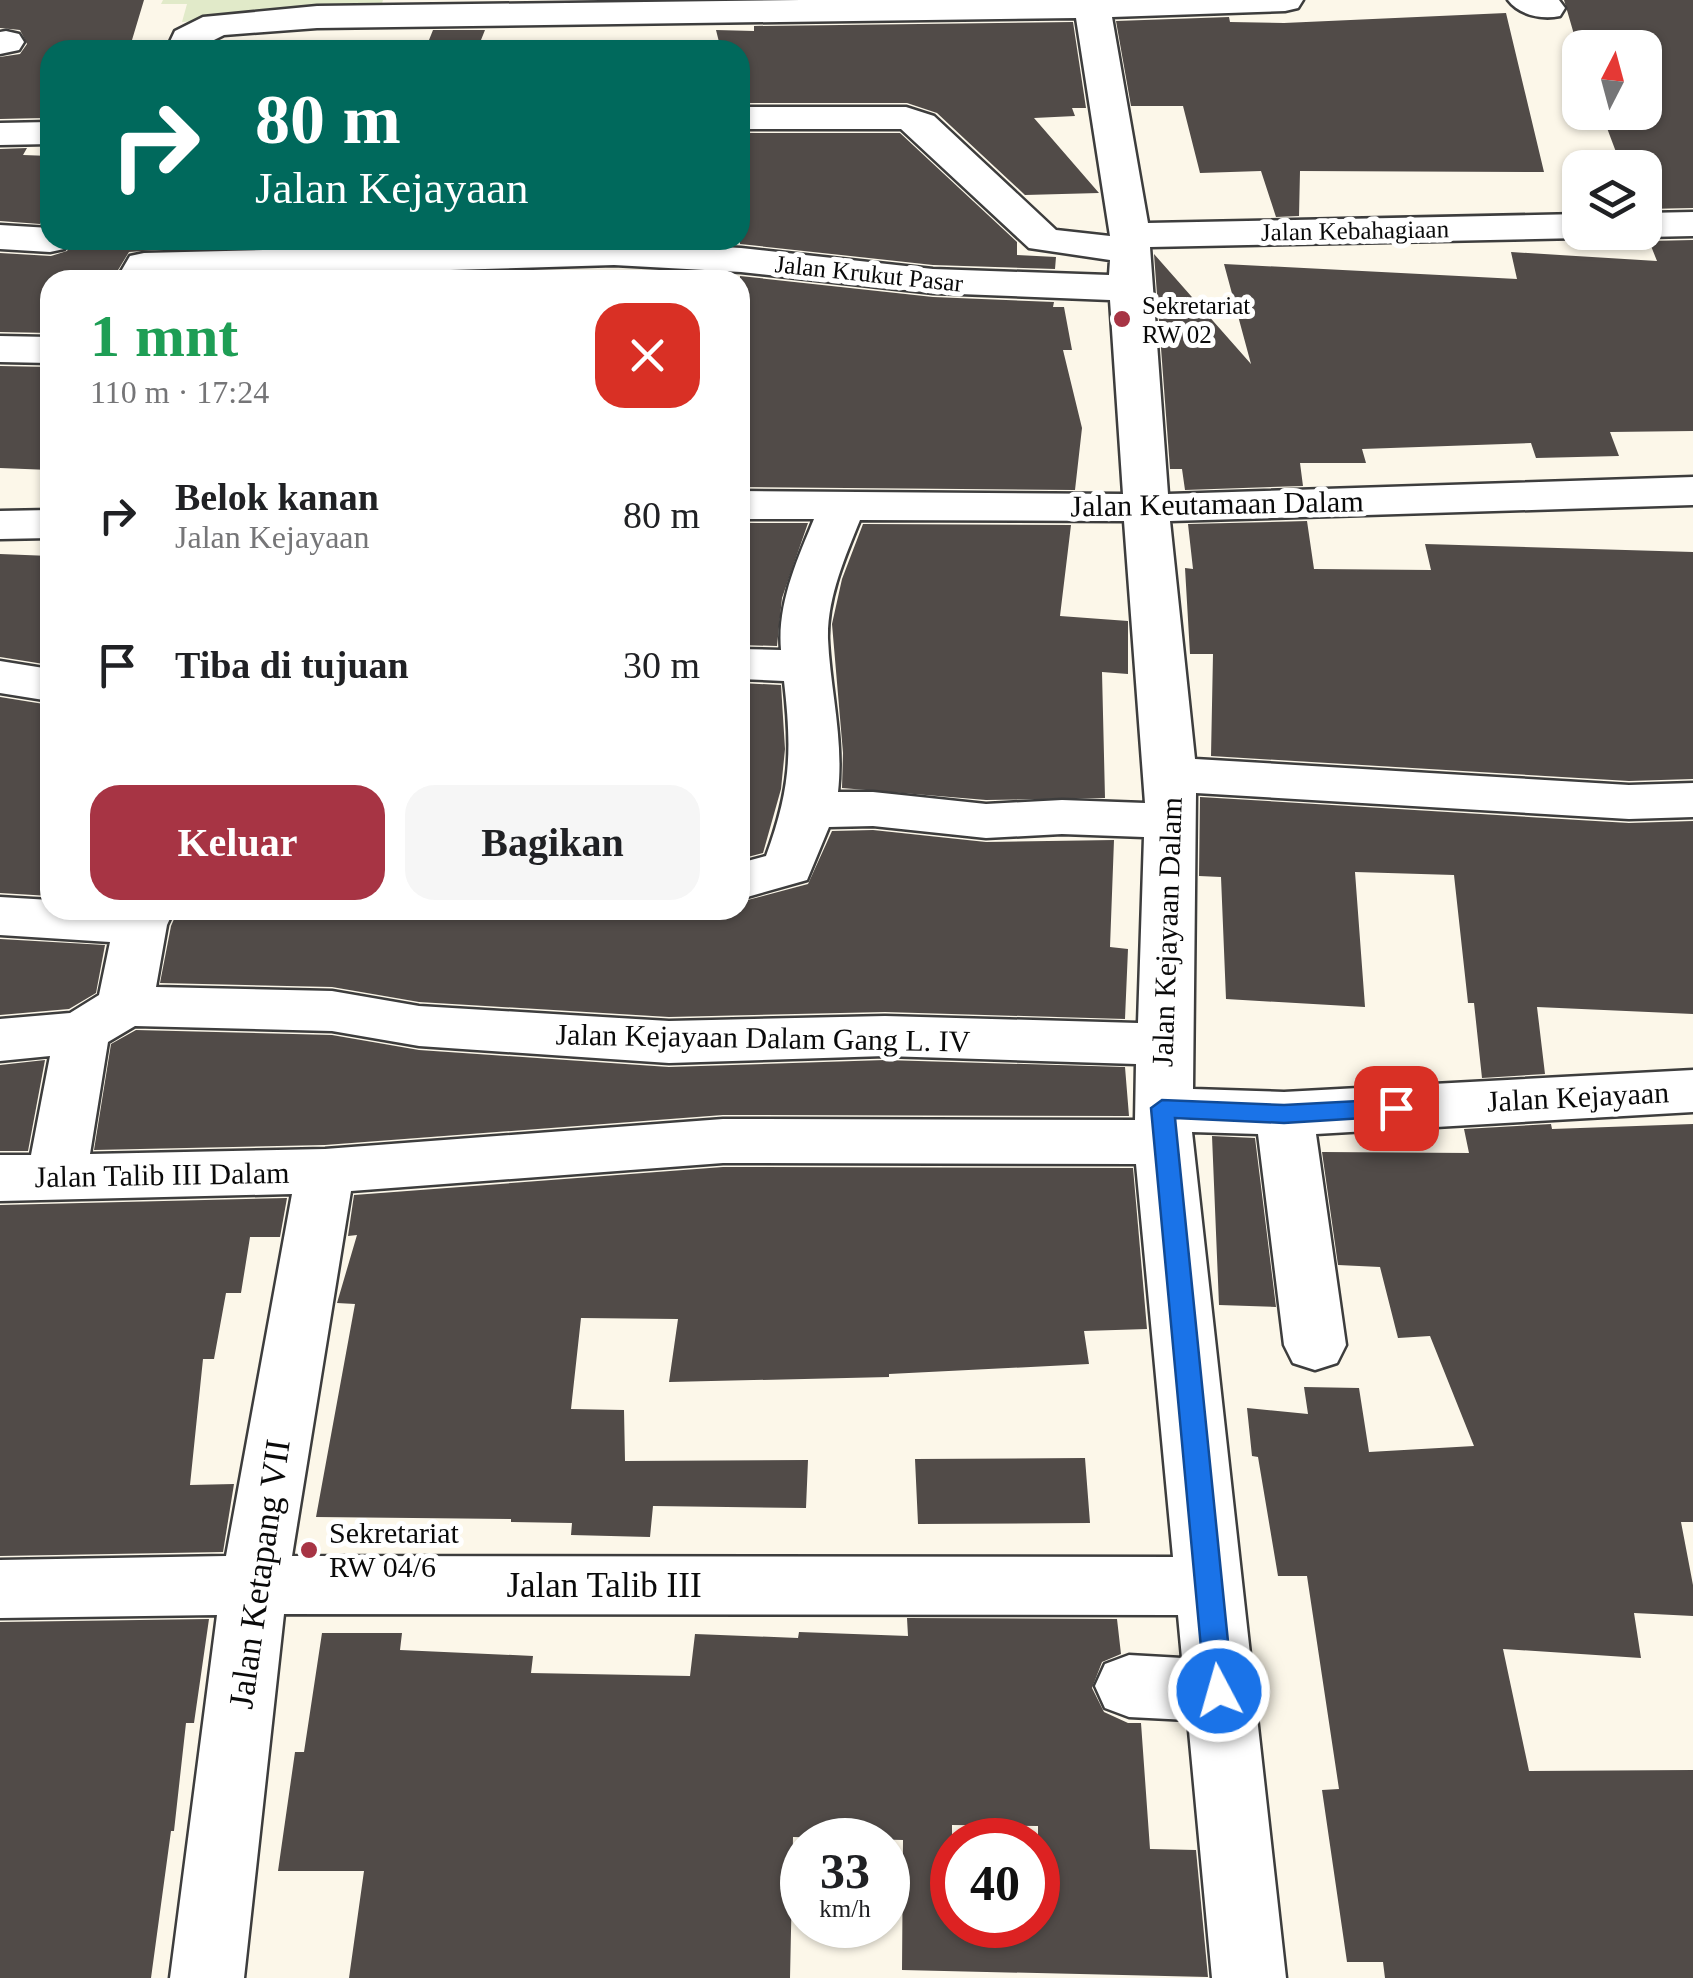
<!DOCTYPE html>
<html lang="id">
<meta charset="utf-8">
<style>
:root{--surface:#fff;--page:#f6f6f6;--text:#202124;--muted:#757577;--accent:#a73444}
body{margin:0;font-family:Georgia,serif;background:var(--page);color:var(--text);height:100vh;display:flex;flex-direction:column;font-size:38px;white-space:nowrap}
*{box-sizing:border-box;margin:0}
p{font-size:32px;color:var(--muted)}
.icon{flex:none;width:55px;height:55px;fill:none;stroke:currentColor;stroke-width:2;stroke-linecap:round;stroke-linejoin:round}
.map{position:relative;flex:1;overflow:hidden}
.side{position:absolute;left:40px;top:270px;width:710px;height:650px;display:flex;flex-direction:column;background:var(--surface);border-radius:30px;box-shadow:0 2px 8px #0004}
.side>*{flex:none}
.guide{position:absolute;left:40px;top:40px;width:710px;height:210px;border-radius:30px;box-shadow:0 2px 8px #0004;background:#00695c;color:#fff;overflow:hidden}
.needle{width:65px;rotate:6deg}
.controls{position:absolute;left:1562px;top:30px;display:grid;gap:20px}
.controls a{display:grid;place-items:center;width:100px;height:100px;border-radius:20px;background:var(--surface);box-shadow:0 2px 8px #0004;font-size:50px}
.speed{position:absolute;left:780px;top:1818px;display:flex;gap:20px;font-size:50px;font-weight:700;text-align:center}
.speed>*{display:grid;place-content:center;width:130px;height:130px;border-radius:50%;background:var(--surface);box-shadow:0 2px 8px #0004;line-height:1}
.speed small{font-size:25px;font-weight:400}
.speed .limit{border:15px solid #d22;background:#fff;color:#111}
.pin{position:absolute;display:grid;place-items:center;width:85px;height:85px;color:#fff;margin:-42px;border-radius:20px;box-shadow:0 5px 15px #0006}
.me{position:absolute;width:110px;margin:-55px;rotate:354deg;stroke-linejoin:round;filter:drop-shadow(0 0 8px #0008)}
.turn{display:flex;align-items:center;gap:35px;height:210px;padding:0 50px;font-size:45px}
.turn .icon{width:130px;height:130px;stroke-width:2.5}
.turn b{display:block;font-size:70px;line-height:85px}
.round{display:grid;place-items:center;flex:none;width:105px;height:105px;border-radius:30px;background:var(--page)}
.summary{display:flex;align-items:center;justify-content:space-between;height:170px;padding:0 50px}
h1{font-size:60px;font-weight:600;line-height:75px;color:#1e9e55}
.action{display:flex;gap:20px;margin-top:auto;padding:20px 50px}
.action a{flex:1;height:115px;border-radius:30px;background:var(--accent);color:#fff;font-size:40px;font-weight:600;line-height:115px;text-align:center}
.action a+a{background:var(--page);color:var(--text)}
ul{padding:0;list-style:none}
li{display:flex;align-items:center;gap:30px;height:150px;padding:0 50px}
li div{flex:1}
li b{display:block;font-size:38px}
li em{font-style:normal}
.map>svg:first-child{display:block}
.pitch{fill:#e1eac9}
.building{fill:#514b48;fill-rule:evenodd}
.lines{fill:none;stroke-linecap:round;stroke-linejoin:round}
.minor-casing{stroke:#3d3d3d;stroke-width:5}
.minor{fill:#fff;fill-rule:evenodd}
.route{fill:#1a73e8;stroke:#114b97;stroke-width:2.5}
.poi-dot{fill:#a73444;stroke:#fff;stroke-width:4}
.labels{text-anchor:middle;stroke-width:10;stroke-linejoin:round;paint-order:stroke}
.far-street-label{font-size:25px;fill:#0a0a0a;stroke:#fff}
.far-poi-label{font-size:25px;fill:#0a0a0a;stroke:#fff;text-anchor:start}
.street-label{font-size:30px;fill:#0a0a0a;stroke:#fff}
.poi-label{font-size:30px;fill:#0a0a0a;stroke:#fff;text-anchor:start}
.near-street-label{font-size:35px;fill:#0a0a0a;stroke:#fff}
</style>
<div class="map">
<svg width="1693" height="1978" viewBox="0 0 1693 1978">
<rect width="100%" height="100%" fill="#fcf7e9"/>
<path class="pitch" d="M163,0H383L381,7L182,22L187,4H161Z"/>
<path class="building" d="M0,0H144L129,50H50V109L45,118L0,119V57L20,54L27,44L20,30L0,28Z
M1564,0H1693V208L1645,209V168H1622L1601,112H1645V48H1580V55Z
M1506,13L1544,172L1300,171L1299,216L1276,217L1261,171L1200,173L1183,106H1131L1116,21L1229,17L1230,22L1284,23Z
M1073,22L1086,108H1072L1075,116L1034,118L1099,193L1025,195L937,113L907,103H740V50H721L716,30L754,31V26Z
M433,30H485L477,50H425Z
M743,133H900L1017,242V255L1056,257L1055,269L933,265L740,244V144H746Z
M27,148L23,155L50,156V207L40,224L0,221V149Z
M74,240L170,243V249L129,252L112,280H50V333L0,332V253L51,256L67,251Z
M1693,240V431L1610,432L1619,456L1536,458L1531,443L1362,449L1366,463H1300L1303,486L1185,490L1182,469H1170L1154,254L1251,364L1224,264L1517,279L1511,252L1657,261L1649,241Z
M740,276L933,297L1054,302L1053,307H1064L1072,350H1063L1082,428L1075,490L740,487Z
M0,366L50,367V470L0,468Z
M1307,521L1314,569L1431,570L1425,544L1693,552V779L1629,781L1211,756L1213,654H1190L1185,568L1193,569L1188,524Z
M740,523H808L782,598L777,646L740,645Z
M863,524L1071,525L1060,616L1128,621V674L1102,672L1105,798L986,800L842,788L843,753L832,624L842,579Z
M0,554L50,556V665L0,657Z
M740,683L781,685L785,749L781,789L763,853L740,859Z
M0,697L50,705V896L0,893Z
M1200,797L1629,823L1693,821V1014L1537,1007L1545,1074L1482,1078L1474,1003H1468L1454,875L1355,872L1365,1007L1226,999L1221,877L1199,876Z
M873,830L986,842L1114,840L1110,947L1128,949L1125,1019L885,1012L669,1017L419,1002L332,987L160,983L171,926L178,910H740V902L808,884L832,831Z
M0,939L105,945L96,993L69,1009L0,1015Z
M136,1030L332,1035L419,1050L669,1067L885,1060L1125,1067L1129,1116L723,1115L325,1145L94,1150L111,1044Z
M45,1060L28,1151H0V1065Z
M1551,1124L1552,1129L1693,1124V1522H1681L1693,1585V1616L1634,1613L1641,1658L1503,1649L1529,1771L1693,1770V1978H1385L1383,1962H1347L1322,1790L1339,1789L1307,1576H1278L1258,1457L1252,1456L1247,1408L1308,1414L1304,1387L1359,1388L1369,1452L1474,1446L1430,1336L1398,1338L1380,1267L1338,1265L1322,1152L1469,1153L1464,1129Z
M1212,1136L1255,1138L1276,1307L1219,1305Z
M723,1167L1133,1168L1147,1329L1084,1331L1089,1364L889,1374V1377L669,1382L678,1319L581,1318L571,1409L624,1410L625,1461L808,1460L806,1508L653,1506L650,1537L571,1535L572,1523L511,1522V1519L316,1517L355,1304L337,1303L357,1235L348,1236L354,1195Z
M287,1198L280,1237H250L241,1293H226L214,1359H203L190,1485L234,1484L223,1552L0,1556V1205Z
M1085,1458L1090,1523L918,1524L915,1459Z
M907,1618L1117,1619L1121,1654L1102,1662L1092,1688L1104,1712L1128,1723H1141L1150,1849L1196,1850L1208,1977L902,1970L903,1840L793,1837L790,1978H349L364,1871H278L295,1752H304L322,1633H402L400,1650L533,1656L531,1673L690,1676L695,1634L798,1638L799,1632L908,1636ZM952,1825L1038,1826V1925H952Z
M209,1619L194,1723H186L174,1831H171L151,1978H0V1622Z"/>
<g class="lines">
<g class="minor-casing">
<path id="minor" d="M801,0H1303L1298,8L1285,11L1112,17L1148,223L1580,214V232H1596L1580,238L1150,247L1168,494L1693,477V505L1170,521L1195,759L1629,785L1693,783V817L1629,819L1196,793L1193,1089L1284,1092L1693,1070V1112L1316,1134L1346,1345L1337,1363L1315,1370L1293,1363L1284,1345L1258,1134L1192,1132L1286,1978H1212L1188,1720L1129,1717L1105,1708L1095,1686L1105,1664L1129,1655L1182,1658L1178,1615L284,1614L244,1978H170L217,1615L0,1618V1560L226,1556L292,1194L0,1201V1155H31L50,1056L0,1061V1019L70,1013L99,995L110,942L0,935V897L50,900V910H174L167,925L156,987L332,991L419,1006L669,1021L885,1016L1138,1023L1144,837L1062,834L986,838L873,826L829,827L807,880L740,899V863L766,856C791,788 792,751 784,681L740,679V649L781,650C777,604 797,560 814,519H740V491L1123,494L1110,300L933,293L741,272L614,265L116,280L130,256L144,253L614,241L741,248L933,269L1109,275L1110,260L1029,248L901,129H740V107H906L934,116L1056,230L1110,236L1076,18L317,28L224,35L204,45L202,50H166L175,31L203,17L317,6ZM860,520L1124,521L1145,803L1062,800L986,804L873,792H838C844,740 830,688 828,639C827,598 845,557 860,520ZM135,1026L332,1031L419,1046L669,1063L885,1056L1136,1064L1135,1120L723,1119L325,1149L90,1154L108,1042ZM723,1163L1136,1164L1173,1557L292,1556L351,1191Z
M1508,0H1559L1565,8L1560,16C1542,20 1519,15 1508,0Z
M6,31L19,34L24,42L19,50L0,54V32Z
M50,122V144L0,145V123Z
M1693,212V236L1645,237L1630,232H1645V213Z
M0,225L50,228V240H70L64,249L50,252L0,249Z
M0,336L50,337V363L0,362Z
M50,510V538L0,539V511Z
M0,661L50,669V701L0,693Z"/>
</g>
<use href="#minor" class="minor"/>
</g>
<path class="route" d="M1396,1099L1407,1108L1396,1116L1284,1123L1175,1118L1233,1691L1229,1700L1219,1704L1209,1700L1205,1691L1151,1108L1162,1100L1284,1105Z"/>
<g class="poi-dot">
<circle cx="1122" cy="319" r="10"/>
<circle cx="309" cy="1550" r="10"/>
</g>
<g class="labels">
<g class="far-street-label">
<text transform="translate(1355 230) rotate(-1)" y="9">Jalan Kebahagiaan</text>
<text transform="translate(869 273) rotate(6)" y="9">Jalan Krukut Pasar</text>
</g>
<g class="far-poi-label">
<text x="1142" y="314">Sekretariat<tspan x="1142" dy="29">RW 02</tspan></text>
</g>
<g class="street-label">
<text transform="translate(1217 504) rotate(-1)" y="10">Jalan Keutamaan Dalam</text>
<text transform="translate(1167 932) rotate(-88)" y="10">Jalan Kejayaan Dalam</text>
<text transform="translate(763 1038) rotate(1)" y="10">Jalan Kejayaan Dalam Gang L. IV</text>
<text transform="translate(1578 1097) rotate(-3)" y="10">Jalan Kejayaan</text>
<text transform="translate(162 1175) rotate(-1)" y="10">Jalan Talib III Dalam</text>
</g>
<g class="poi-label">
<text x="329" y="1543">Sekretariat<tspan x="329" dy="34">RW 04/6</tspan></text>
</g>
<g class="near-street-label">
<text transform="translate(259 1574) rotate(-82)" y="12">Jalan Ketapang VII</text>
<text x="604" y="1597">Jalan Talib III</text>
</g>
</g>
</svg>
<div class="controls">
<a><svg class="needle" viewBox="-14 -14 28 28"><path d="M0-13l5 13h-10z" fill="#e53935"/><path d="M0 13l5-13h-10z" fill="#757577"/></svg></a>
<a><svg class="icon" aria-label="layers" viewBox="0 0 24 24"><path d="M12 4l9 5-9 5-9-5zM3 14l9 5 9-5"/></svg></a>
</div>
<div class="speed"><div>33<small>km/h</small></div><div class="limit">40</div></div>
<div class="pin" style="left:1396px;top:1108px;background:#d93025"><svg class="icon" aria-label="arrive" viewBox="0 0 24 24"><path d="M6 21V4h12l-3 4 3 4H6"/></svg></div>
<svg class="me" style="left:1219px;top:1691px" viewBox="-20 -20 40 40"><circle r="17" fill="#1a73e8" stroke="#fff" stroke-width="3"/><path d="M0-11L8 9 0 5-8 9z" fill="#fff"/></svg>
<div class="guide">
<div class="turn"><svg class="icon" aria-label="right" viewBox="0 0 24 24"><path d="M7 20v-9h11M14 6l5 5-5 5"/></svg><div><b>80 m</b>Jalan Kejayaan</div></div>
</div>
<section class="side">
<div class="summary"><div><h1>1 mnt</h1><p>110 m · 17:24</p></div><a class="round" style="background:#d93025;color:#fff"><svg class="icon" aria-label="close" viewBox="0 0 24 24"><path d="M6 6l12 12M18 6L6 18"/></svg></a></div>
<ul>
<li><svg class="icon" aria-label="right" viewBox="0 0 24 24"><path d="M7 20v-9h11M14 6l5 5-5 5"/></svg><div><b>Belok kanan</b><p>Jalan Kejayaan</p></div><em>80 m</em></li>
<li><svg class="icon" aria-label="arrive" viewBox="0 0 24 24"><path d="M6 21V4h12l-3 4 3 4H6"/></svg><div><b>Tiba di tujuan</b></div><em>30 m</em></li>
</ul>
<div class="action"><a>Keluar</a><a>Bagikan</a></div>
</section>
</div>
